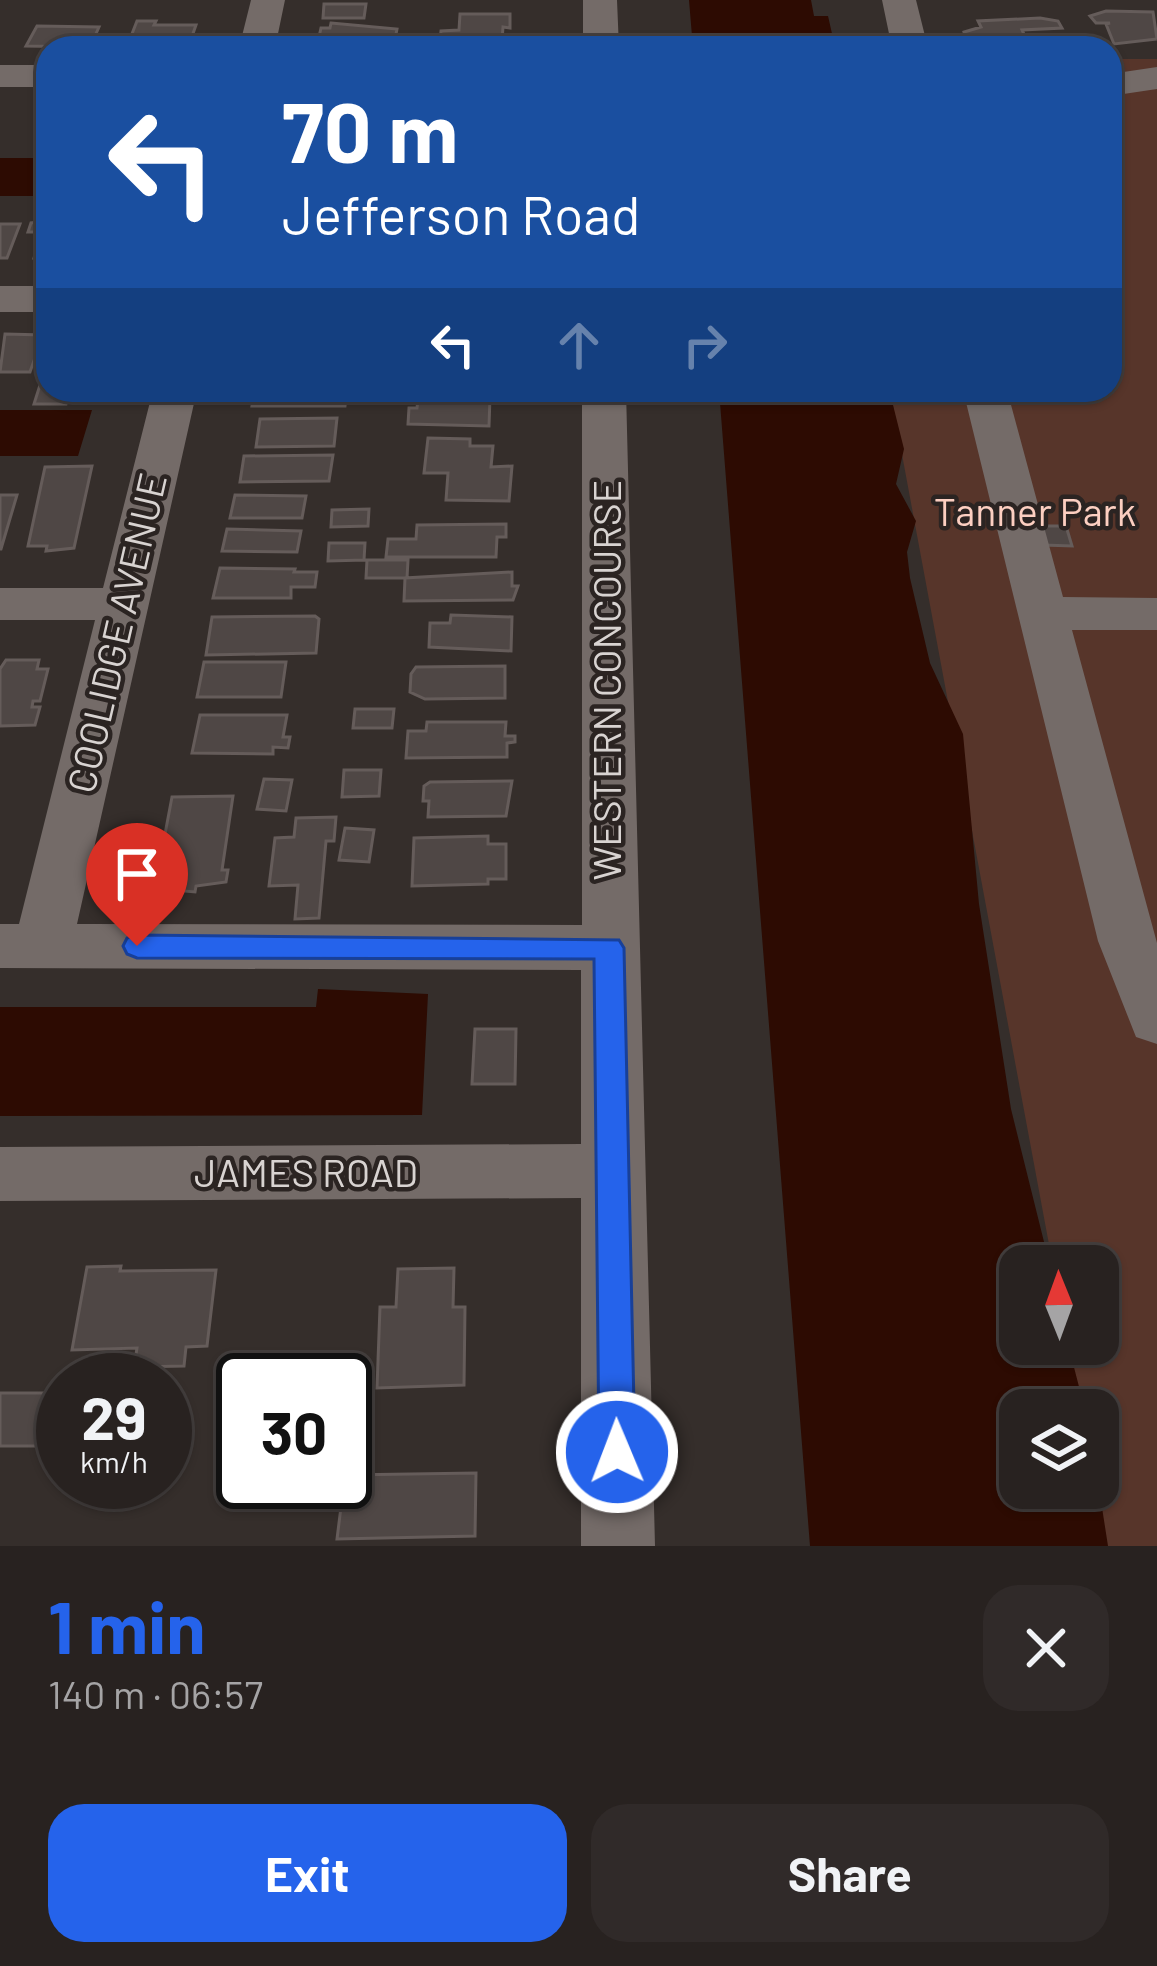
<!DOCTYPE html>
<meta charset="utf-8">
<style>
:root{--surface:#282220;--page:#302a29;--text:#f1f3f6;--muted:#a5a4a5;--line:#443f3e;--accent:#2563eb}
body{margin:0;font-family:Barlow,sans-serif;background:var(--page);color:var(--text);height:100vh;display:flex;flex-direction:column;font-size:45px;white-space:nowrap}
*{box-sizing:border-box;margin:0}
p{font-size:39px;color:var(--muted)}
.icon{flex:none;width:66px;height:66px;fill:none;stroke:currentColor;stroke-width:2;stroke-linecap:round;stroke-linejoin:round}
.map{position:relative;height:1546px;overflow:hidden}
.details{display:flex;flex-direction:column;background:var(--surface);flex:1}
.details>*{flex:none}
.hud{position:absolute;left:36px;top:36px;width:1086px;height:366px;border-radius:36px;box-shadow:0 3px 9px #0004,0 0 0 3px var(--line);background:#1a4fa0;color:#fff;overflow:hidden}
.needle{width:78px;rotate:359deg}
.buttons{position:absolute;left:999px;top:1245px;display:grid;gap:24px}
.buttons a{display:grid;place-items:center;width:120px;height:120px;border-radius:24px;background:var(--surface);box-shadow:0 3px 9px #0004,0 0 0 3px var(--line);font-size:60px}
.speed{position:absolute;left:36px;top:1353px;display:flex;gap:24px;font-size:60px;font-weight:700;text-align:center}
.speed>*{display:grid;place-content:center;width:156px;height:156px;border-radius:50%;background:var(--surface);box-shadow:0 3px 9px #0004,0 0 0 3px var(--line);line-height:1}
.speed small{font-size:30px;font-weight:400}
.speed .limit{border:6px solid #111;border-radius:18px;background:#fff;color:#111}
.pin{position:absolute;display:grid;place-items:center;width:102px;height:102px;color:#fff;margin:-123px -51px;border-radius:50% 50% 50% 0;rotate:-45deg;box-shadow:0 0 12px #0007}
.pin .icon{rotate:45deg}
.me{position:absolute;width:132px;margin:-66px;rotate:359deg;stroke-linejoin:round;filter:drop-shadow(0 0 9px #0008)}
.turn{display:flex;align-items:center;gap:42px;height:252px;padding:0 48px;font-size:54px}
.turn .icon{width:156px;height:156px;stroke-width:2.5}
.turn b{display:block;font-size:84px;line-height:102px}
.lanes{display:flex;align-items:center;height:114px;padding:0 48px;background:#0003;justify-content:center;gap:60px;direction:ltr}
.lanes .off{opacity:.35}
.round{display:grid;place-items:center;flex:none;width:126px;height:126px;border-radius:36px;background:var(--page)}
.head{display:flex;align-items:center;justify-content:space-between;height:204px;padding:0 48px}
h1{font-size:72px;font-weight:700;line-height:90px;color:var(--accent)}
.primary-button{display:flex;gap:24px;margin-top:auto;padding:24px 48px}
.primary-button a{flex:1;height:138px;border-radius:36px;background:var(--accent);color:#fff;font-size:48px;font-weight:700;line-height:138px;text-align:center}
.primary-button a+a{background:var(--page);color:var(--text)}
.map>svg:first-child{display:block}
.green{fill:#57352a}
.water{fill:#2d0b02}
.building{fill:#4f4745;stroke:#655c5a;stroke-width:3}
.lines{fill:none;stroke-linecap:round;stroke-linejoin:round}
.minor{fill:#746b68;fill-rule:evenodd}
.route{fill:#2563eb;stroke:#184099;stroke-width:3}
.labels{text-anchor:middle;stroke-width:9;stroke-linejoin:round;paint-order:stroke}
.park-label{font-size:39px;fill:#fccfc1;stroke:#2b2422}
.street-label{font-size:39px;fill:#d8d3d1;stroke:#2b2422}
</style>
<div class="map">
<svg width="1157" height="1546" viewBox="0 0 1157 1546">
<rect width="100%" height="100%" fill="#352e2b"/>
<path class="green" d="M1110,59H1157V1546H1105L1098,1488V1410H1080L1068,1344H1098V1266H1053L890,390H1110Z"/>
<path class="water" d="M689,0H811L814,16H828L833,38L818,39L819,48H693Z
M0,158H48V196H0Z
M719,390L890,393L904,449L896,484L916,521L907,552L910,578L930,663L963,734L979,904L1011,1109L1050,1266H1020V1344H1068L1085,1410H1020V1488H1098V1482L1108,1546H810Z
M0,410H92L78,456H0Z
M318,989L428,994L422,1115L0,1116V1007H316Z"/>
<path class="building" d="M324,4H366L364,18H323Z
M1106,11L1153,12L1157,39L1114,44L1106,24L1110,23H1096L1090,16Z
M460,14H510V28L503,27L502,41H440L441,31L459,30Z
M1040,18L1058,21L1062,28L1022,30L1029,45L981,47L976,37L966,38L964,32L981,27L978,21Z
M137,21H156L154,25H196L189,45L128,44Z
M331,23L397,29L394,44L317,46L321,28H330Z
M37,26L99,27L90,47L26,46Z
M48,221V258H34L42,232H28L31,223Z
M0,224H20L7,258H0Z
M5,334L43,335L30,372H0Z
M40,385H48V390H69L66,404H34Z
M255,390H347L345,406H252Z
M490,397L489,426L408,424L409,408H417L418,400Z
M337,418L334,446L256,447L260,419Z
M428,438L470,439V446H493L491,467L512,466L509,501L446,500L448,473H424Z
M333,455L329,481L240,482L244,456Z
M92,466L74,548L46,551L47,546H28L45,467Z
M0,495H17L1,549H0Z
M235,495L306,496L302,518H230Z
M369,509L368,526L331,527L332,510Z
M506,524V537H497L496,557H386L388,539H416L417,525Z
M1039,526H1066L1072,546L1043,545Z
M227,529L301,531L297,552L222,551Z
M329,543H365L364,560L328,561Z
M367,560H408L407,578H366Z
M220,568L295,569L294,572H317L315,587H291V598H213Z
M512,572V586H518L513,600L404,601L405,578Z
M451,615L512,617L511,651L429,647L430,623H450Z
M315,616L319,619L316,653L206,655L212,617Z
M6,660H39L37,669H48L40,701H33L32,707H40L35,725L0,726V669Z
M204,662H286L281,697H197Z
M505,666V698L425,699L410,692L411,674L416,667Z
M355,709H394L392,728H353Z
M200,715H287L283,737H290L288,748L273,747V754L192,753Z
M427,722H506L505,736H515V742L507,743V757L406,758L408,731H426Z
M344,770H381L379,796L342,797Z
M264,779L292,780L286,811L257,809Z
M512,781L506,816L428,817L429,801H423L424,786L430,782Z
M233,796L222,870H228L226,882L196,886L195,892L149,888L151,881H143L149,850H162L172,797Z
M336,817L334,841H326L319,918L295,919L298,885L269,886L275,838L294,837L296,818Z
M345,828L374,830L369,862L339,860Z
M488,836V844H506V879H488V884L412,886L414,838Z
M475,1029H516L515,1084H472Z
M121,1266L120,1271L216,1270L207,1346L186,1347L184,1366L134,1367L137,1348L72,1350L87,1267Z
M454,1268L453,1307H465L464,1385L377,1388L380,1307H396L398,1269Z
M299,1361L297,1380H267L269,1362Z
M0,1393H63V1446H0Z
M476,1473L475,1536L337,1539L345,1475Z"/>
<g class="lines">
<path class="minor" d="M251,0H285L275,48H239Z
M583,0H617L619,48H583Z
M882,0H916L928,48H892Z
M0,65H48V87H0Z
M1157,67V89L1110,96V74Z
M0,286H48V312H0Z
M153,390H197L77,924L582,925V390H626L655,1546H581V1198L0,1201V1147L581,1144V970L0,968V924H19L95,620H0V588H103Z
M963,390H1007L1063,597L1157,598V630H1072L1157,943V1044L1136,1037L1098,941Z"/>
</g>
<path class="route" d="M137,935L619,940L624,948L635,1452L630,1464L617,1469L604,1464L599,1452L594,959L137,958L127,954L123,946L127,938Z"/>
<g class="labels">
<g class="park-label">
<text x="1035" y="526">Tanner Park</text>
</g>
<g class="street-label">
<text transform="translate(117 633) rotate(-77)" y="14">COOLIDGE AVENUE</text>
<text transform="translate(607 680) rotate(-90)" y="14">WESTERN CONCOURSE</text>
<text x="306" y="1187">JAMES ROAD</text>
</g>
</g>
</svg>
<div class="buttons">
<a><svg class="needle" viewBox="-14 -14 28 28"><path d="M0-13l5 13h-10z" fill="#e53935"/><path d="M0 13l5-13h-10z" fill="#a5a4a5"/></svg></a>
<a><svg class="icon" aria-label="layers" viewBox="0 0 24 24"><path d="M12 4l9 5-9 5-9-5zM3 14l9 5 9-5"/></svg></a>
</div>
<div class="speed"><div>29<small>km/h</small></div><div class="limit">30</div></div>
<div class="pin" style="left:137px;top:946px;background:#d93025"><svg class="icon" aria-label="arrive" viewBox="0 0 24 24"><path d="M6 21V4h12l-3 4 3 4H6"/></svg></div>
<svg class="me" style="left:617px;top:1452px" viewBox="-20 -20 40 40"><circle r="17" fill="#2563eb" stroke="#fff" stroke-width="3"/><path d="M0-11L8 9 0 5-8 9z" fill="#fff"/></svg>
<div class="hud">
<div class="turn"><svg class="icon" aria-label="left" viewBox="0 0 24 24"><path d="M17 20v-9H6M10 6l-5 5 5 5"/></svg><div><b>70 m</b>Jefferson Road</div></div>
<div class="lanes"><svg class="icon" aria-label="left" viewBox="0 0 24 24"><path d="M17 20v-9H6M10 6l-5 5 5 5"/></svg><svg class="icon off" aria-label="ahead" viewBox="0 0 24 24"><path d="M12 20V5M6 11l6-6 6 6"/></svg><svg class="icon off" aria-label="right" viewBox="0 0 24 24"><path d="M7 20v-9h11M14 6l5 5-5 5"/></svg></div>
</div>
</div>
<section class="details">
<div class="head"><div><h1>1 min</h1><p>140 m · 06:57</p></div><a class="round"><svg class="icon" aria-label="close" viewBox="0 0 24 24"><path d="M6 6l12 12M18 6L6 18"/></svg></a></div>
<div class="primary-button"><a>Exit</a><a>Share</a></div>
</section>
